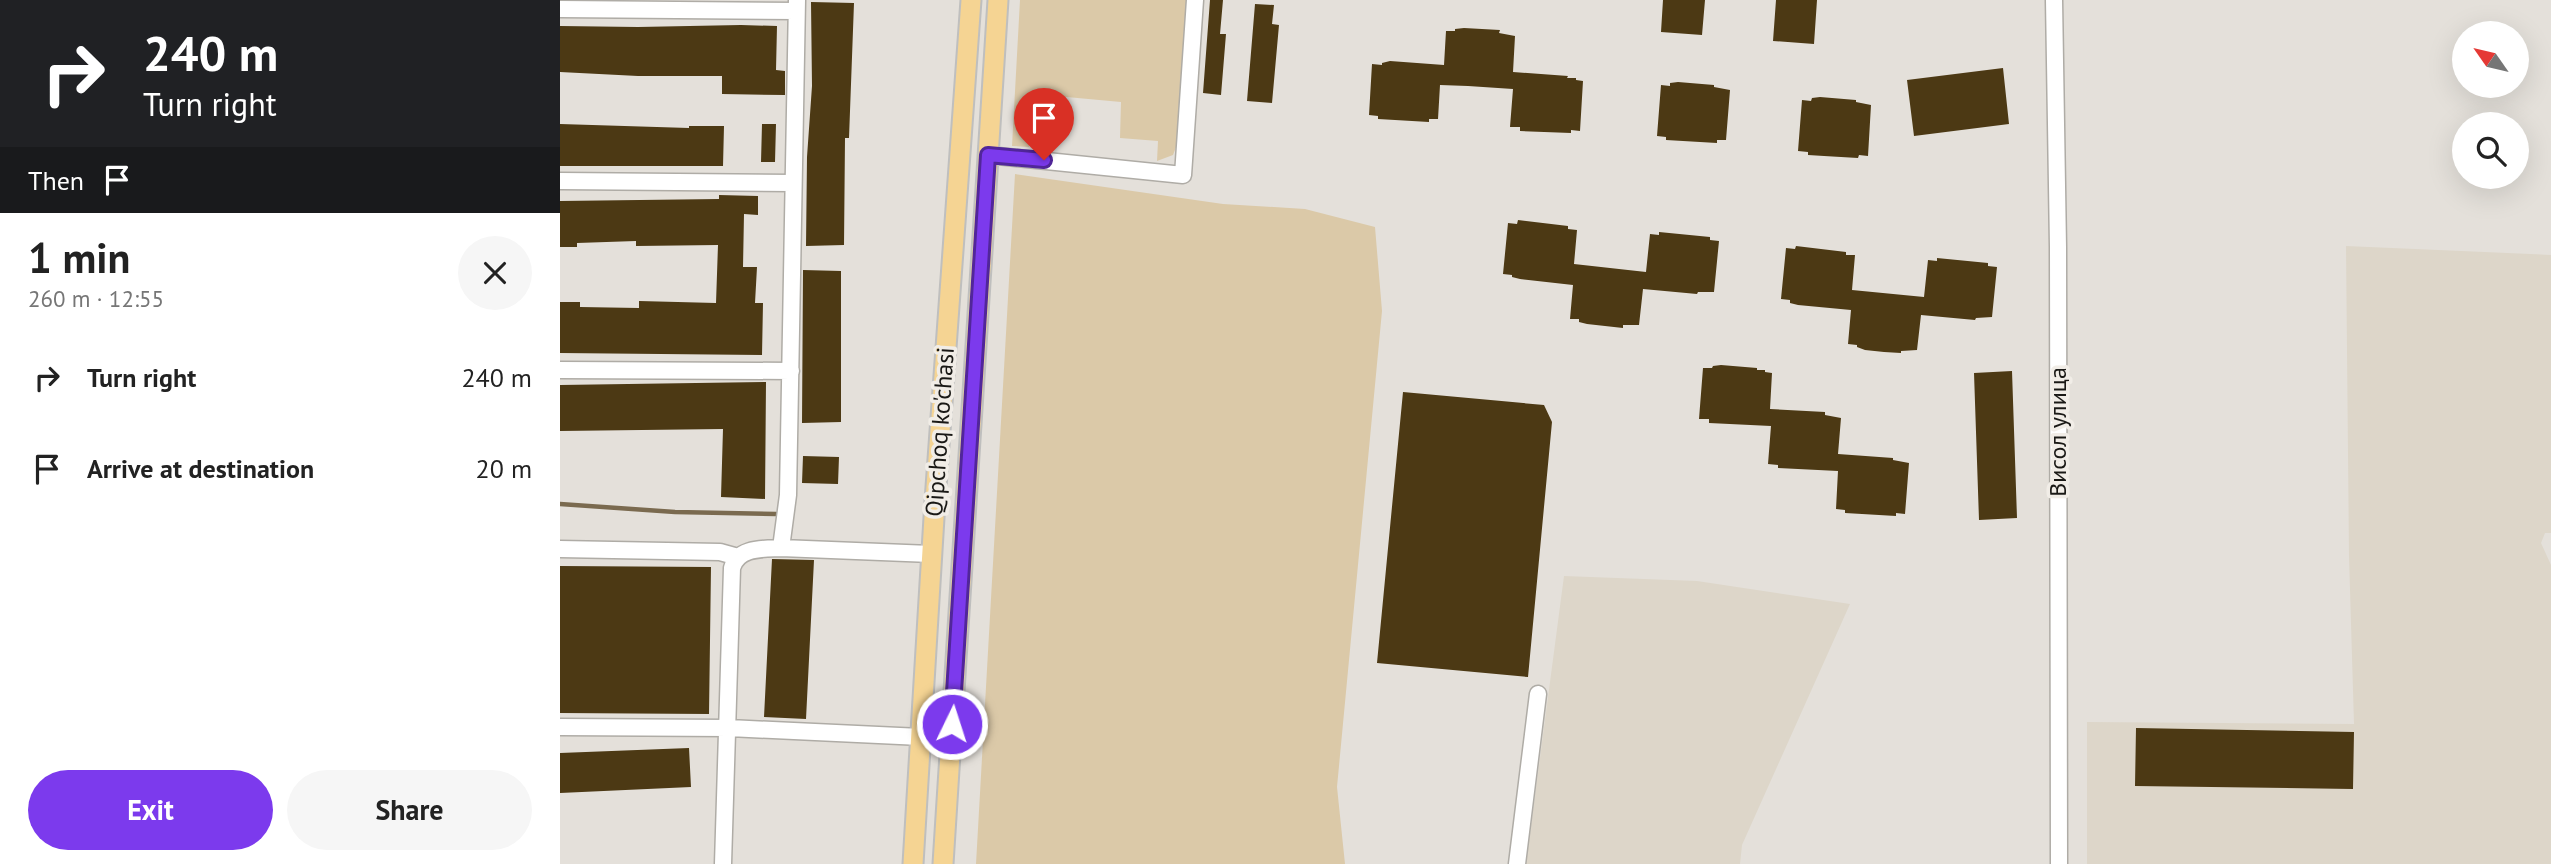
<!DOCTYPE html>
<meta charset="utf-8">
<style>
:root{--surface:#fff;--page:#f6f6f6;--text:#222;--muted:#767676;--accent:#7c3aed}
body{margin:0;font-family:"PT Sans",sans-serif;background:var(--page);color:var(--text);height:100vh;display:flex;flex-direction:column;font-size:26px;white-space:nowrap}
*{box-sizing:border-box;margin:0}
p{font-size:23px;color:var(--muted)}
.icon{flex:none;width:38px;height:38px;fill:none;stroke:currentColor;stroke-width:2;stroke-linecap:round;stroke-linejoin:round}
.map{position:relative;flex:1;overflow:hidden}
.details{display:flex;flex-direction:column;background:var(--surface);width:560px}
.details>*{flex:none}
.hud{background:#202124;color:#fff;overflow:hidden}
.needle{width:46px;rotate:304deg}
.buttons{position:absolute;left:1892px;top:21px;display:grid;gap:14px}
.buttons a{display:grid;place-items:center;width:77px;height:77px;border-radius:50%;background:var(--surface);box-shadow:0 7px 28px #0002;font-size:35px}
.pin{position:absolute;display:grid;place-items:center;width:60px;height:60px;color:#fff;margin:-72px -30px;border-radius:50% 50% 50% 0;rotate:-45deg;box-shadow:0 0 7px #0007}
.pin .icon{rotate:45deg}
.me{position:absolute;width:77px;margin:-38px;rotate:4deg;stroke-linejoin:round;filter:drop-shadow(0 0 5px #0008)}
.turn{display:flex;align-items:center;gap:24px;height:147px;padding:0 28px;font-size:32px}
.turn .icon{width:91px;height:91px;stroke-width:2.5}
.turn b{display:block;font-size:49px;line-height:60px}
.then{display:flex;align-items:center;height:66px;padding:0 28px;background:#0003;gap:14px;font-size:26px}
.round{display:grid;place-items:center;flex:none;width:74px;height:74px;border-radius:37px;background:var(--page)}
.headline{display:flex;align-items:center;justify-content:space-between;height:119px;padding:0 28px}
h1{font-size:42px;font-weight:700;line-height:52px}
.primary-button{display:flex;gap:14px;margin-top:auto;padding:14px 28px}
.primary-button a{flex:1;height:80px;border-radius:42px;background:var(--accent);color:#fff;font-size:28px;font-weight:700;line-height:80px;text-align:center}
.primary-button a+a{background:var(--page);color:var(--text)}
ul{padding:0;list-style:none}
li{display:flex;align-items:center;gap:21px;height:91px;padding:0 28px}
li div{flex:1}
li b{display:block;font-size:26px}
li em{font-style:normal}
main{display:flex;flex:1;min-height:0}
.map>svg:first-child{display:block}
.built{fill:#ddd6c9}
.green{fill:#dbc9a8}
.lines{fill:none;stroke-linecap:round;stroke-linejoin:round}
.stream{stroke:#7a6a4f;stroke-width:4.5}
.building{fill:#4c3914}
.minor-casing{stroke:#afaca6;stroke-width:19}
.major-casing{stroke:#bfbfbe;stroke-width:23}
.minor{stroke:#fff;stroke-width:16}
.major{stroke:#f5d493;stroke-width:19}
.route-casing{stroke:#51269a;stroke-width:18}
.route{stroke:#7c3aed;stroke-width:12}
.labels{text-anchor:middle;stroke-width:7;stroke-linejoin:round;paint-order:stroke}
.street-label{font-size:24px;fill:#1a1916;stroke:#f1ede7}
</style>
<main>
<section class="details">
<div class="hud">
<div class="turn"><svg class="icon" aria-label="right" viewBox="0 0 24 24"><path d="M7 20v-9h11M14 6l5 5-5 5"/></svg><div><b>240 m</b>Turn right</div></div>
<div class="then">Then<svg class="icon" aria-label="arrive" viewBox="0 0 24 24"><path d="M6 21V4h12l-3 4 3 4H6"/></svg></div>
</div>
<div class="headline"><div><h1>1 min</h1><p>260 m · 12:55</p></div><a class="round"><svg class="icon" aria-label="close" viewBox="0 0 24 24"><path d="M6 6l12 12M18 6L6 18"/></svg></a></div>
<ul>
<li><svg class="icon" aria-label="right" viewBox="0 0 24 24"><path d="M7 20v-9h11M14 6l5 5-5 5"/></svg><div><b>Turn right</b></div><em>240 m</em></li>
<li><svg class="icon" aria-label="arrive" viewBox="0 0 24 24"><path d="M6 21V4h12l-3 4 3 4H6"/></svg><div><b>Arrive at destination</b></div><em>20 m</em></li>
</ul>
<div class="primary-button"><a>Exit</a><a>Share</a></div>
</section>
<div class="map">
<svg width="1991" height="864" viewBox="0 0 1991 864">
<rect width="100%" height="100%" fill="#e4e0da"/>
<path class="built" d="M1786,246L1991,255V533H1985L1981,543L1991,565V864H1527V722L1794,724L1789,556Z
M1004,576L1137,581L1290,604L1182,845L1180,864H966Z"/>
<path class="green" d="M460,0H627L618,142L613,155L597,161L598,141L560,138L561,102L474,94L469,147L452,146Z
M455,174L663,204L745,209L815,227L822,311L777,787L785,864H416Z"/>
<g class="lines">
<path class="stream" d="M0,504L115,512L216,514"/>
</g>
<path class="building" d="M650,0H663L660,34H666L661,95L643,93Z
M1103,0H1145L1142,35L1101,32Z
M1216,0H1257L1254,44L1213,41Z
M251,2L294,3L289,138H285L284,245L246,246L247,157L252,86Z
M695,4L714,5L712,24L719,25L712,103L687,101Z
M181,25L217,26L216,70L225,71V95L162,94V76H78L0,72V26L78,27Z
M904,28L940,30L939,33L955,36L953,72L1008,76L1007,78H1016V80L1023,81L1020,131L1011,130V133L960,131V127H950L953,89L908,86L880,85L878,119H869V122L818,119V116L809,115L812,64L822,65V63L830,61L884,65L886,31H895V29Z
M1443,68L1449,124L1354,136L1347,80Z
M1118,82L1154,85V87L1170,90L1166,140H1157V143L1106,140V137L1097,136L1101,85L1110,86V83Z
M1260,97L1296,100V102L1311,105L1308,156L1299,155L1298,158L1264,156L1248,155V152L1238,151L1242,100L1251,101L1252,98Z
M0,124L129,128V126H164L163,166H0Z
M202,124H216L215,162H201Z
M159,195L198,196V215L184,214L183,267H197L195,303H203L202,355L0,353V302H20V307L79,308V301L156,303L158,245L76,246V241L17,243V247H0V201L159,199Z
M958,220L1008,226V229L1017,230L1014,264L1086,272L1090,234L1099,235V232L1150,237V240L1159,241L1154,292H1138L1137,294L1083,289L1079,325H1063V328L1027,324L1019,322V319H1010L1013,285L960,279L952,277V275L943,274L948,223L957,224Z
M1236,246L1286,252V255H1295L1292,290L1364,297L1368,260L1377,261V258L1428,263V266L1437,267L1432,317L1416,318L1415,320L1361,315L1357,350L1341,351V353L1324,352L1305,350L1297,347V345L1288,344L1291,310L1238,305L1230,303V300L1221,299L1226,248L1235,249Z
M243,270L281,271V422L242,423Z
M1161,365L1197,368V370H1205V372L1212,373L1210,409L1265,412V415L1281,418L1278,454L1333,458V460L1349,463L1345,514L1336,513V516L1285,513V510L1276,509L1278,471L1218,468V465L1208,464L1211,426L1149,423V419H1139L1143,368H1152L1153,366Z
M1452,371L1457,518L1419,520L1414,373Z
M206,382L205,499L161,497L163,429L0,431V385Z
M843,392L984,405L992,422L968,677L817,663Z
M243,456L279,457L278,484L242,483Z
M212,559L254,560L246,719L204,717Z
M0,566L151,567L149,714L0,713Z
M1576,728L1794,732L1793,789L1575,786Z
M129,748L131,787L0,793V753Z"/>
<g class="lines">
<g class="minor-casing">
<path id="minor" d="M1494,0L1498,247L1499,864
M0,9L236,11
M428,155L623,175L635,0
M0,181L233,183
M0,370L231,371
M221,548L371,554
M0,549L160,552L178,557
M0,727L169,728L361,737
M163,864L172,568C178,547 203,549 221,548L228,495L237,0
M957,864L978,694"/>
</g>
<g class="major-casing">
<path id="major" d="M353,864L375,501L411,0
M383,864L438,0"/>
</g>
<use href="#minor" class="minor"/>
<use href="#major" class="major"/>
</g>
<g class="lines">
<g class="route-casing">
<path id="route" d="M392,724L428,155L484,160"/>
</g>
<use href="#route" class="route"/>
</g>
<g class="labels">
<g class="street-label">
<text transform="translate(380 432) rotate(-86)" y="8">Qipchoq ko'chasi</text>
<text transform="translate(1498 432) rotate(-90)" y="8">Висол улица</text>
</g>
</g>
</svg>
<div class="buttons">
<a><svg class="needle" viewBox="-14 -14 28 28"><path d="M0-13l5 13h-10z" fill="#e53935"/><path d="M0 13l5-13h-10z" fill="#767676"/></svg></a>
<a><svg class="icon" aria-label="search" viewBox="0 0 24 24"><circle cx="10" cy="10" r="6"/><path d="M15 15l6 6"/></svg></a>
</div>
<div class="pin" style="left:484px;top:160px;background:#d93025"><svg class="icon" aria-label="arrive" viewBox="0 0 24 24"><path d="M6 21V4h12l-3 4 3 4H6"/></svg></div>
<svg class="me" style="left:392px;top:724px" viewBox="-20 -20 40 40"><circle r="17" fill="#7c3aed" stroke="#fff" stroke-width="3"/><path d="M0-11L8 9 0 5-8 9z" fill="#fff"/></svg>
</div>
</main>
